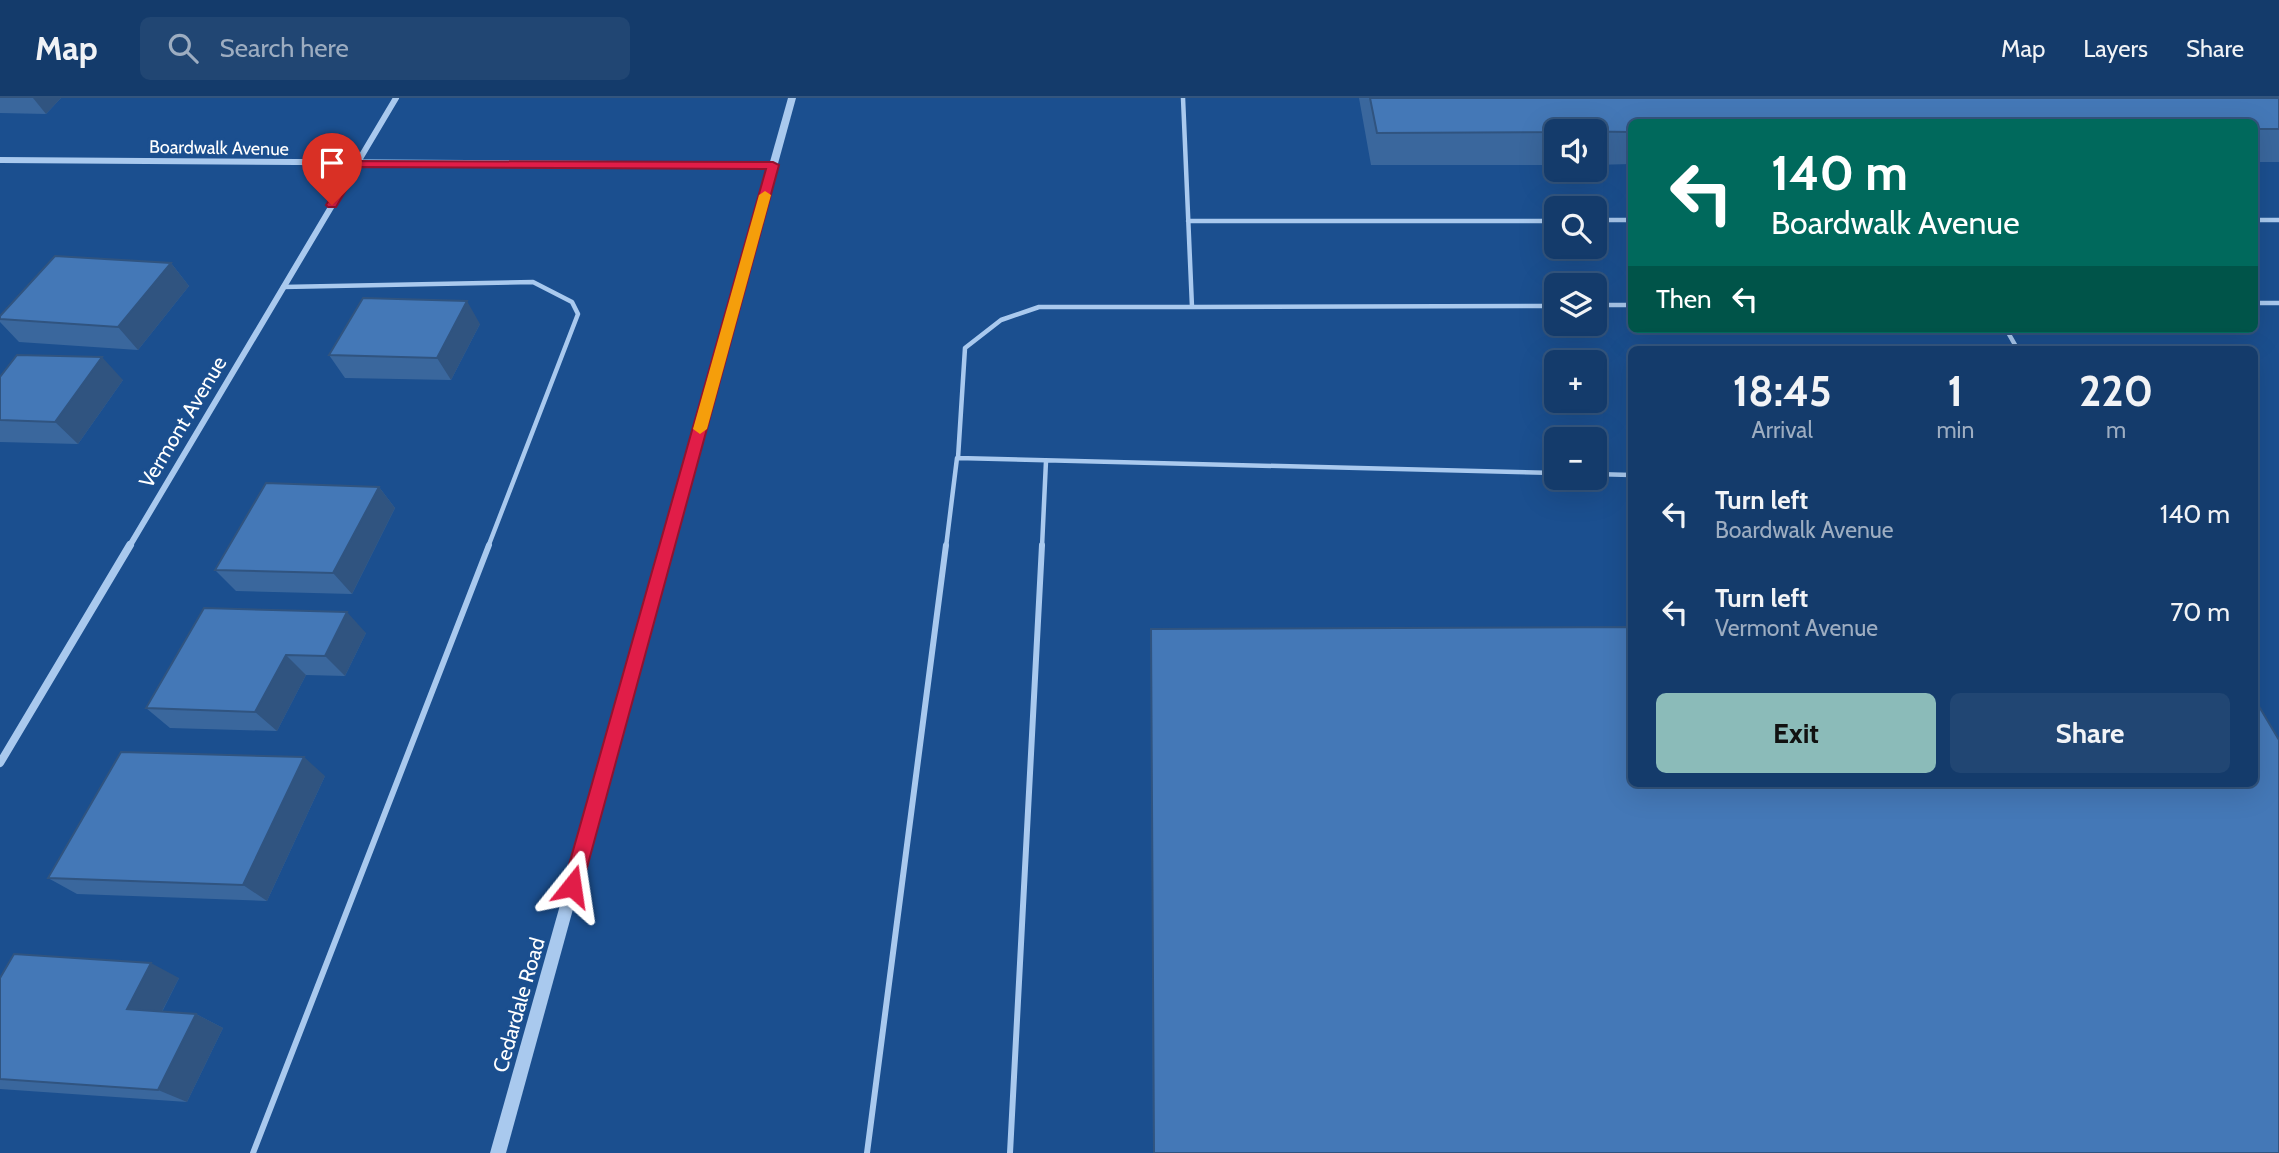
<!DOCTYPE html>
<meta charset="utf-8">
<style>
:root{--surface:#143b6b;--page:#214673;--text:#f1f3f6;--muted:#9dadc1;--line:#33557e;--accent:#8bbbb9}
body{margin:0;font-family:Cabin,sans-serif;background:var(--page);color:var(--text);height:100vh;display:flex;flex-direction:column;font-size:26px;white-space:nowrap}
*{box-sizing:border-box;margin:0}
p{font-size:23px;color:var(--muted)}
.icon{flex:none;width:38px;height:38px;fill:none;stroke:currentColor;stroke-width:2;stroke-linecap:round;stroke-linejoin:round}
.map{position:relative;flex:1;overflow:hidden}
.details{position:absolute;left:1628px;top:248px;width:630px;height:441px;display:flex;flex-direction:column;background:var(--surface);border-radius:10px;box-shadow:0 7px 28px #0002,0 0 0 2px var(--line)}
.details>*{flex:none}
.banner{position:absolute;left:1628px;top:21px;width:630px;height:214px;border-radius:10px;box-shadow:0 7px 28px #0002,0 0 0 2px var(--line);background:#00695c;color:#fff;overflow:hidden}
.controls{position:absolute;left:1544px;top:21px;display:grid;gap:14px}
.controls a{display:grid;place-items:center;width:63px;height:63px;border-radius:10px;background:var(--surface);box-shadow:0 7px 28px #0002,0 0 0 2px var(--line);font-size:35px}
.pin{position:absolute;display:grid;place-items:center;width:60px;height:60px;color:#fff;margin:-72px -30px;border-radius:50% 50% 50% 0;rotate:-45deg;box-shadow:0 0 7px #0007}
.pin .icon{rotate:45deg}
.me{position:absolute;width:77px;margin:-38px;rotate:15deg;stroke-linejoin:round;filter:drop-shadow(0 0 5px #0008)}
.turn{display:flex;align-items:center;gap:24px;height:147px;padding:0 28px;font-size:32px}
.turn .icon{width:91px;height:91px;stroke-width:2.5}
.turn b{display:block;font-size:49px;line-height:60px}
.then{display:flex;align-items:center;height:66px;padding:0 28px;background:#0003;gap:14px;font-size:26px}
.eta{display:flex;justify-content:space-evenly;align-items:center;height:119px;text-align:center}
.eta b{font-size:42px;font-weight:700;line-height:49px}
.action{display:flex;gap:14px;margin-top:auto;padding:14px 28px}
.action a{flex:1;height:80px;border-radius:10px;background:var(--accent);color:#111;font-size:28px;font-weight:700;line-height:80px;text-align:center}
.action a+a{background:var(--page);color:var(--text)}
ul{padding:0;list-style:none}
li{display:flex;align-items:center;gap:21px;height:98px;padding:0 28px}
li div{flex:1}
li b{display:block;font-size:26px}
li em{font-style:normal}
header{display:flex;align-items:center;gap:42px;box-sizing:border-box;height:98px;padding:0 35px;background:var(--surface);border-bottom:2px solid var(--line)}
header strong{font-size:33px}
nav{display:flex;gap:38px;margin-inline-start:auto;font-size:24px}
.search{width:490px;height:63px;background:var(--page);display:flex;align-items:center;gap:18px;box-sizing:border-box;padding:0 24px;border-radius:10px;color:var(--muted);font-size:26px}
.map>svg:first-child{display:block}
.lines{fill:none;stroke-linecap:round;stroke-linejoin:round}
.service-far1{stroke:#a9c9ee;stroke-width:4.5}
.service{stroke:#a9c9ee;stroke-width:6}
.minor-far1{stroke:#a9c9ee;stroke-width:6}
.minor{stroke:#a9c9ee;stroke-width:8}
.tertiary{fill:#a9c9ee;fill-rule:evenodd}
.wall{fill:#3a679d}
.shaded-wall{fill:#305480}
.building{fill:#4478b7;stroke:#305480;stroke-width:2}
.route{fill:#e11d48;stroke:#92132f;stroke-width:2}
.slow{fill:#f59e0b}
.labels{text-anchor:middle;stroke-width:6;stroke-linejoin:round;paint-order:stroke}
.far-street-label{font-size:18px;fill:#fff;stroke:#1b4f8f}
.street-label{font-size:21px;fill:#fff;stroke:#1b4f8f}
</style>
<header>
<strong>Map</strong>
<div class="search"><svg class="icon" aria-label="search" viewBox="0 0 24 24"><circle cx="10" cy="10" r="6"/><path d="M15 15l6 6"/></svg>Search here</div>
<nav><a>Map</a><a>Layers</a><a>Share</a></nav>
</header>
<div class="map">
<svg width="2279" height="1055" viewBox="0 0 2279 1055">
<rect width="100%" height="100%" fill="#1b4f8f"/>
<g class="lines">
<path class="service-far1" d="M1183,0L1192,209L1556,208
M1594,122H1631
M2254,122H2279
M1188,123H1556
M283,189L533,184L572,204L578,216L488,449
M2254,205H2279
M1594,207H1631
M1192,209H1039L1001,222L965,250L958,360L1556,375
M2006,231L2018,252
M1594,376L1631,377
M946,449L957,360
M1042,449L1046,363"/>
<path class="service" d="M253,1055L489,447
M867,1055L946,447
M1010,1055L1042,447"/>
<path class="minor-far1" d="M0,62L773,67
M129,449L396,0"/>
<path class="minor" d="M0,665L130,447"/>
<path class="tertiary" d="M788,0H796L506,1055H490Z"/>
</g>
<path class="wall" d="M0,0H61L46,16L0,15Z
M1359,0H2279V64H2254V24H1631V66L1594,67V33H1556V67H1371Z
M171,165L189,188L138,252L19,244L0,224V218Z
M480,226L451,282L345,280L329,257Z
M0,279L123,282L78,346L0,344Z
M379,389L395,410L352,496L236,493L215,472Z
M204,510L366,535L345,578L306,577L277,633L170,630L146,610Z
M1151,531L2279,1055H1153Z
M325,678L267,803L77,796L48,780Z
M0,880H179L162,914L196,916L223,930L187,1004L0,991Z"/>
<path class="shaded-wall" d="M33,0H61L46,16Z
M171,165L189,188L138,252L118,229Z
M467,203L480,226L451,282L437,260Z
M102,259L123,282L78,346L55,324Z
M379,389L395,410L352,496L333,475Z
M347,514L366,535L345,578L325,558Z
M286,557L306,577L277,633L255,614Z
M304,659L325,678L267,803L243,787Z
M151,865L179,880L156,925L127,911Z
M196,916L223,930L187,1004L158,992Z"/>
<path class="building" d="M1370,0H2279V31H2254V24H1631V34L1556,33V34L1377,35Z
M55,158L171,165L118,229L0,221V218Z
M363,200L467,203L437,260L329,257Z
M17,257L102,259L55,324L0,322V279Z
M266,385L379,389L333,475L215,472Z
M204,510L347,514L325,558L286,557L255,614L146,610Z
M1631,529V686H2254V600L2279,642V1055H1154L1151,531Z
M121,654L304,659L243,787L48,780Z
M14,856L151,865L127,911L196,916L158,992L0,981V880Z"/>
<path class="route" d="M352,63L773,64L779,67L582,788L579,794L572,797L566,794L563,788L766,71L360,69L336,109H328L326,107Z"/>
<path class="slow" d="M765,93L771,97L707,331L700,336L693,331L759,97Z"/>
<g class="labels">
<g class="far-street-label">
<text transform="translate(219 50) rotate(1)" y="6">Boardwalk Avenue</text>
</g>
<g class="street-label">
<text transform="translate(183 324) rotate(-59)" y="7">Vermont Avenue</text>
<text transform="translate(519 907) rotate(-74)" y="7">Cedardale Road</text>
</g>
</g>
</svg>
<div class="controls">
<a><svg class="icon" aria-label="sound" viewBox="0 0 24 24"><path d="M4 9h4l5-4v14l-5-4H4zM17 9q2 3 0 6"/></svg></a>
<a><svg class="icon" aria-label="search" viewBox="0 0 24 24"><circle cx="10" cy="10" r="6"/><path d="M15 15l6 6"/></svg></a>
<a><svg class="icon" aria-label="layers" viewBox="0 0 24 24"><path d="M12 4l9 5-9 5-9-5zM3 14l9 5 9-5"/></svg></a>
<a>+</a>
<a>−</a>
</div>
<div class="pin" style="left:332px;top:107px;background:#d93025"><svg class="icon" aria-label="arrive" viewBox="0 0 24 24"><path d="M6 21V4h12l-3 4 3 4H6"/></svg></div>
<svg class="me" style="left:572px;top:788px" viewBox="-20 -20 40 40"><path d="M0-17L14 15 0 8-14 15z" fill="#e11d48" stroke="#fff" stroke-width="4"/></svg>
<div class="banner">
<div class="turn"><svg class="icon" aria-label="left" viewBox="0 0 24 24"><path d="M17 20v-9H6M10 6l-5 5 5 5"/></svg><div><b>140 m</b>Boardwalk Avenue</div></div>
<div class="then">Then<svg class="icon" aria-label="left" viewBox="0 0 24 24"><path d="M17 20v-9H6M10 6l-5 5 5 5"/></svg></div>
</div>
<section class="details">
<div class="eta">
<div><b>18:45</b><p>Arrival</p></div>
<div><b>1</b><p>min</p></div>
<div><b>220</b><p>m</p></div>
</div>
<ul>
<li><svg class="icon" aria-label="left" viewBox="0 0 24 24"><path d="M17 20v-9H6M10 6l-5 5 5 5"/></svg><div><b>Turn left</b><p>Boardwalk Avenue</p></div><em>140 m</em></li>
<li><svg class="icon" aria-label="left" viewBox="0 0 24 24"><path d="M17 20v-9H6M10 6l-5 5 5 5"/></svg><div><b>Turn left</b><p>Vermont Avenue</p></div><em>70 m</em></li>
</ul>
<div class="action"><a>Exit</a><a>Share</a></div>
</section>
</div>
